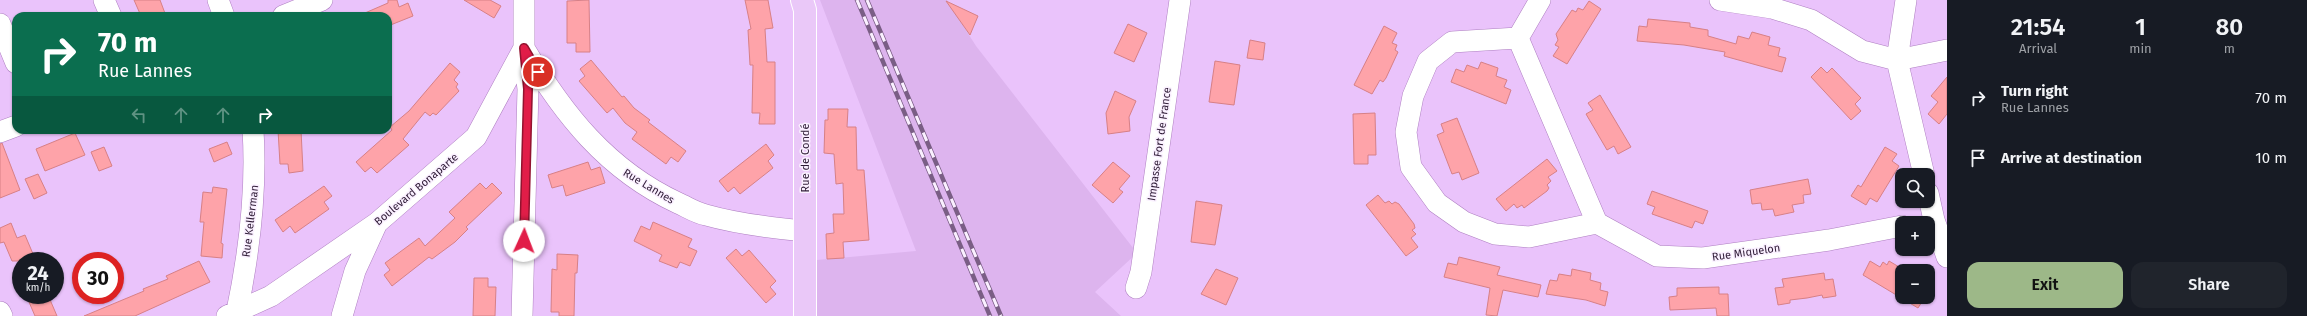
<!DOCTYPE html>
<meta charset="utf-8">
<style>
:root{--surface:#171b24;--page:#20242c;--text:#f1f3f6;--muted:#9ea1a6;--accent:#9db888}
body{margin:0;font-family:"Fira Sans",sans-serif;background:var(--page);color:var(--text);height:100vh;display:flex;flex-direction:column;font-size:15px;white-space:nowrap}
*{box-sizing:border-box;margin:0}
p{font-size:13px;color:var(--muted)}
.icon{flex:none;width:22px;height:22px;fill:none;stroke:currentColor;stroke-width:2;stroke-linecap:round;stroke-linejoin:round}
.map{position:relative;flex:1;overflow:hidden}
.panel{display:flex;flex-direction:column;background:var(--surface);width:360px}
.panel>*{flex:none}
.hud{position:absolute;left:12px;top:12px;width:380px;height:122px;border-radius:12px;box-shadow:0 1px 3px #0004;background:#0b6e4f;color:#fff;overflow:hidden}
.fabs{position:absolute;left:1895px;top:168px;display:grid;gap:8px}
.fabs a{display:grid;place-items:center;width:40px;height:40px;border-radius:8px;background:var(--surface);box-shadow:0 1px 3px #0004;font-size:20px}
.speed{position:absolute;left:12px;top:252px;display:flex;gap:8px;font-size:20px;font-weight:700;text-align:center}
.speed>*{display:grid;place-content:center;width:52px;height:52px;border-radius:50%;background:var(--surface);box-shadow:0 1px 3px #0004;line-height:1}
.speed small{font-size:10px;font-weight:400}
.speed .limit{border:6px solid #d22;background:#fff;color:#111}
.pin{position:absolute;display:grid;place-items:center;width:34px;height:34px;color:#fff;margin:-17px;border:2px solid #fff;border-radius:50%;box-shadow:0 1px 4px #0007}
.me{position:absolute;width:44px;margin:-22px;rotate:2deg;stroke-linejoin:round;filter:drop-shadow(0 0 3px #0008)}
.turn{display:flex;align-items:center;gap:14px;height:84px;padding:0 20px;font-size:18px}
.turn .icon{width:52px;height:52px;stroke-width:2.5}
.turn b{display:block;font-size:28px;line-height:34px}
.lanes{display:flex;align-items:center;height:38px;padding:0 20px;background:#0003;justify-content:center;gap:20px;direction:ltr}
.lanes .off{opacity:.35}
.eta{display:flex;justify-content:space-evenly;align-items:center;height:68px;text-align:center}
.eta b{font-size:24px;font-weight:600;line-height:28px}
.cta{display:flex;gap:8px;margin-top:auto;padding:8px 20px}
.cta a{flex:1;height:46px;border-radius:12px;background:var(--accent);color:#111;font-size:16px;font-weight:600;line-height:46px;text-align:center}
.cta a+a{background:var(--page);color:var(--text)}
ul{padding:0;list-style:none}
li{display:flex;align-items:center;gap:12px;height:60px;padding:0 20px}
li div{flex:1}
li b{display:block;font-size:15px}
li em{font-style:normal}
main{display:flex;flex:1;min-height:0}
.map>svg:first-child{display:block}
.built{fill:#ddb4ee}
.building{fill:#fea3a9;stroke:#d78086}
.lines{fill:none;stroke-linecap:round;stroke-linejoin:round}
.minor-casing{stroke:#ae7fc1;stroke-width:22}
.major-casing{stroke:#fff;stroke-width:24}
.minor{stroke:#fff;stroke-width:21}
.major{stroke:#eac8f8;stroke-width:22}
.rail-casing{stroke:#7a5e85;stroke-width:4.5}
.rail{stroke:#faf0ff;stroke-width:3;stroke-dasharray:9;stroke-linecap:butt}
.route-casing{stroke:#92132f;stroke-width:10}
.route{stroke:#e11d48;stroke-width:7}
.labels{text-anchor:middle;stroke-width:3;stroke-linejoin:round;paint-order:stroke}
.street-label{font-size:11px;fill:#2d1a35;stroke:#faf0ff}
</style>
<main>
<div class="map">
<svg width="1947" height="316" viewBox="0 0 1947 316">
<rect width="100%" height="100%" fill="#eac3fb"/>
<path class="built" d="M820,0H947L976,46L1137,253L1095,292L1121,316H816L817,260L916,251Z"/>
<path class="building" d="M134,0H160L166,16H141Z
M388,0H397L399,7L408,3L413,16L388,26V16H358L388,3Z
M464,0H490L501,6L494,18Z
M589,0L590,52H576V43H567V1Z
M745,0H768L773,28L765,29L767,62H775V124H759L760,113H752L753,65H750L748,30L751,29Z
M946,1L978,16L970,35Z
M1589,1L1601,9L1567,64L1553,56L1559,47L1555,45L1558,40L1556,34L1572,10L1576,12L1578,8L1583,10Z
M1648,19L1690,23V27L1708,30V36L1736,44L1738,36L1749,39L1752,32L1770,37L1768,45L1780,48L1778,56L1786,58L1782,72L1724,56L1725,52L1684,45L1637,41L1639,26L1647,27Z
M1128,24L1147,33L1134,62L1114,53Z
M1384,26L1397,33L1392,43L1397,45L1395,50L1398,52L1386,78L1383,82L1380,80L1372,94L1354,85Z
M1250,40L1265,43L1263,60L1247,58Z
M591,60L622,97L624,96L634,108L650,120L648,122L686,151L678,162L671,157L666,164L632,139L637,132L625,123L613,108L607,113L579,81L585,76L580,69Z
M1215,61L1240,65L1234,105L1209,102Z
M1481,62L1498,68L1496,76L1507,80L1504,87L1511,90L1506,104L1451,82L1456,69L1464,72L1467,65L1478,69Z
M450,63L460,72L454,80L458,84L456,87L459,91L436,115L433,113L430,116L425,112L403,139L409,145L377,173L371,167L365,172L356,162L392,130L390,127L409,111Z
M1821,67L1827,73L1832,68L1861,98L1855,104L1861,111L1851,120L1811,77Z
M1947,77V114L1939,124L1928,114L1938,102L1931,96Z
M1115,91L1136,101L1129,117L1130,131L1108,134L1106,113Z
M1600,95L1631,147L1618,154L1614,146L1607,150L1586,114L1593,110L1588,103Z
M828,109H848L847,127H856L857,170H864L869,240L843,242L844,258L827,259L826,234L834,233L833,214H844L843,183L836,184L834,154L824,153L825,120H828Z
M1375,113L1376,155H1368V164H1354L1353,114Z
M1457,118L1479,173L1462,180L1459,172L1452,174L1437,135L1444,132L1441,124Z
M278,130H301L303,171L289,173L288,164H280Z
M75,133L85,155L45,171L36,149Z
M227,142L232,154L214,162L209,149Z
M2,143L20,190L0,198V144Z
M766,144L774,155L768,161L773,168L740,194L734,187L728,192L719,181Z
M104,147L112,166L99,171L91,152Z
M1885,147L1897,154L1892,161L1899,166L1877,202L1870,198L1866,205L1851,196L1858,185L1861,187Z
M1547,159L1557,171L1548,177L1551,181L1547,185L1549,188L1547,191L1524,208L1522,205L1517,208L1514,204L1506,211L1496,199Z
M588,162L591,170L600,167L605,183L566,196L563,185L552,188L548,175Z
M1113,162L1130,176L1119,189L1123,192L1113,203L1092,185Z
M38,174L47,193L34,199L25,179Z
M1808,179L1811,194L1803,195L1804,203L1792,205L1794,212L1775,216L1773,209L1762,210L1761,203L1752,204L1750,190Z
M480,183L486,189L492,183L502,193L466,227L468,229L455,242L432,259L429,257L392,286L384,275L390,270L385,263L419,238L425,246L455,218L449,212Z
M324,186L332,196L324,202L329,209L295,233L290,226L283,232L275,220Z
M213,187L227,189L221,243L223,244L222,258L201,256L204,222H200L203,192L212,193Z
M1652,191L1708,211L1703,224L1695,221L1692,228L1652,214L1655,207L1647,204Z
M1378,195L1385,203L1389,201L1392,204L1395,202L1399,204L1414,224L1415,228L1412,230L1416,234L1411,238L1418,247L1406,256L1366,205Z
M1196,201L1222,205L1215,245L1191,242Z
M653,222L692,239L688,247L697,251L690,266L680,262L677,268L659,261L662,255L634,241L641,226L650,230Z
M11,223L17,238L25,235L36,261H12L4,242L0,243V228Z
M736,249L742,256L749,250L776,281L770,287L776,294L766,303L726,258Z
M557,254L578,255L577,273H575L574,316H559V312H551L552,269L557,270Z
M1459,257L1500,267L1497,275L1541,285L1538,297L1503,290L1497,316L1486,315L1490,288L1444,277L1448,263L1457,265Z
M199,261L210,282L135,316H84L144,291L143,289L168,279L166,276Z
M1870,261L1880,267L1883,262L1887,265L1889,261L1906,271H1902V297H1925L1918,308L1863,275Z
M1216,269L1238,278L1226,305L1201,294Z
M1572,269L1591,273L1590,280L1601,283L1600,290L1608,292L1605,306L1586,300L1546,294L1550,280L1557,281L1559,274L1571,276Z
M1824,273L1825,280L1833,279L1836,296L1823,298L1822,295L1807,298L1790,300V303L1778,305L1775,288L1784,287L1782,279Z
M474,278H488V287H496L495,316H473Z
M1719,287V294H1728L1729,316H1717L1716,308L1670,310L1669,297L1677,296V288Z
M26,295H48L57,316H35Z"/>
<g class="lines">
<g class="minor-casing">
<path id="minor" d="M104,0L111,16
M218,0L224,16
M1540,0L1518,38L1597,223
M1720,0L1772,8L1811,20L1862,51L1897,60L1947,50
M1906,0L1897,60L1924,175
M283,16L322,0
M0,24L16,63
M1518,38L1452,42L1428,61L1413,96L1406,132L1411,167L1437,203L1464,222L1495,234L1529,237L1597,223L1657,256L1703,258L1829,240L1902,226
M524,48C563,114 607,170 678,203C687,207 696,213 706,215C738,224 771,228 805,231
M0,132L16,126
M1928,193L1934,220L1947,257
M1136,288L1141,272L1180,0
M0,312L2,316
M227,316L271,296L377,223L476,137L524,48V0
M236,316C249,255 257,192 253,130
M342,316L355,271L377,223
M522,316L528,89L524,55"/>
</g>
<g class="major-casing">
<path id="major" d="M802,0L805,10V316"/>
</g>
<use href="#minor" class="minor"/>
<use href="#major" class="major"/>
<g class="rail-casing">
<path id="rail" d="M857,0L990,316
M867,0L1001,316"/>
</g>
<use href="#rail" class="rail"/>
</g>
<g class="lines">
<g class="route-casing">
<path id="route" d="M524,241L528,89L524,48L538,72"/>
</g>
<use href="#route" class="route"/>
</g>
<g class="labels">
<g class="street-label">
<text transform="translate(1159 144) rotate(-82)" y="4">Impasse Fort de France</text>
<text transform="translate(805 158) rotate(-90)" y="4">Rue de Condé</text>
<text transform="translate(649 186) rotate(31)" y="4">Rue Lannes</text>
<text transform="translate(416 189) rotate(-40)" y="4">Boulevard Bonaparte</text>
<text transform="translate(250 221) rotate(-83)" y="4">Rue Kellerman</text>
<text transform="translate(1746 252) rotate(-8)" y="4">Rue Miquelon</text>
</g>
</g>
</svg>
<div class="fabs">
<a><svg class="icon" aria-label="search" viewBox="0 0 24 24"><circle cx="10" cy="10" r="6"/><path d="M15 15l6 6"/></svg></a>
<a>+</a>
<a>−</a>
</div>
<div class="speed"><div>24<small>km/h</small></div><div class="limit">30</div></div>
<div class="pin" style="left:538px;top:72px;background:#d93025"><svg class="icon" aria-label="arrive" viewBox="0 0 24 24"><path d="M6 21V4h12l-3 4 3 4H6"/></svg></div>
<svg class="me" style="left:524px;top:241px" viewBox="-20 -20 40 40"><circle r="19" fill="#fff"/><path d="M0-13L10 11 0 6-10 11z" fill="#e11d48"/></svg>
<div class="hud">
<div class="turn"><svg class="icon" aria-label="right" viewBox="0 0 24 24"><path d="M7 20v-9h11M14 6l5 5-5 5"/></svg><div><b>70 m</b>Rue Lannes</div></div>
<div class="lanes"><svg class="icon off" aria-label="left" viewBox="0 0 24 24"><path d="M17 20v-9H6M10 6l-5 5 5 5"/></svg><svg class="icon off" aria-label="ahead" viewBox="0 0 24 24"><path d="M12 20V5M6 11l6-6 6 6"/></svg><svg class="icon off" aria-label="ahead" viewBox="0 0 24 24"><path d="M12 20V5M6 11l6-6 6 6"/></svg><svg class="icon" aria-label="right" viewBox="0 0 24 24"><path d="M7 20v-9h11M14 6l5 5-5 5"/></svg></div>
</div>
</div>
<section class="panel">
<div class="eta">
<div><b>21:54</b><p>Arrival</p></div>
<div><b>1</b><p>min</p></div>
<div><b>80</b><p>m</p></div>
</div>
<ul>
<li><svg class="icon" aria-label="right" viewBox="0 0 24 24"><path d="M7 20v-9h11M14 6l5 5-5 5"/></svg><div><b>Turn right</b><p>Rue Lannes</p></div><em>70 m</em></li>
<li><svg class="icon" aria-label="arrive" viewBox="0 0 24 24"><path d="M6 21V4h12l-3 4 3 4H6"/></svg><div><b>Arrive at destination</b></div><em>10 m</em></li>
</ul>
<div class="cta"><a>Exit</a><a>Share</a></div>
</section>
</main>
